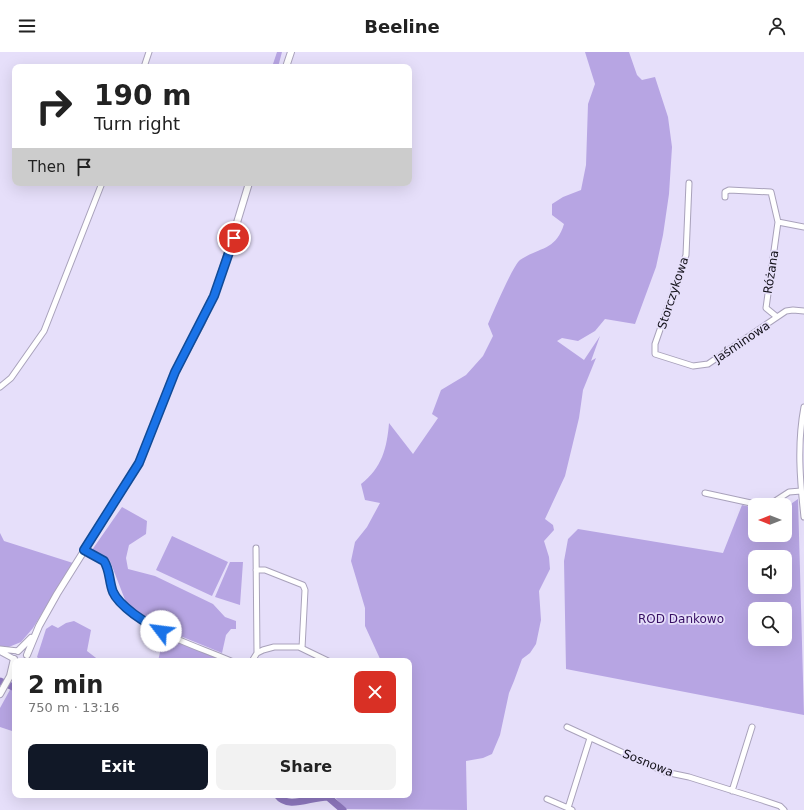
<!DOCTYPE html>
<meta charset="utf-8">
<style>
:root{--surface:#fff;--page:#f2f2f2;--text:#222;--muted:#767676;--accent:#111827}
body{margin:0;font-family:"DejaVu Sans",sans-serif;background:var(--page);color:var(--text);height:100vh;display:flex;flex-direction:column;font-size:15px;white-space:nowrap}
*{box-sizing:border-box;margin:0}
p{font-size:13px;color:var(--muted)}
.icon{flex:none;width:22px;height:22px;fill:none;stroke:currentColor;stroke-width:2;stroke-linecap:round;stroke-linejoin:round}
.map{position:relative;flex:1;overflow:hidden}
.sheet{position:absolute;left:12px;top:606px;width:400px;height:140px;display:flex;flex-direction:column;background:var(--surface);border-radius:8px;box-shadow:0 4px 16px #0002}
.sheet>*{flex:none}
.banner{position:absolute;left:12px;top:12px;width:400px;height:122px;border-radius:8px;box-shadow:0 4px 16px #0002;background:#fff;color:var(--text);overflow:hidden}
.needle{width:26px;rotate:270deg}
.buttons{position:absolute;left:748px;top:446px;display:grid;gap:8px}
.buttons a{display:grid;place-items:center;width:44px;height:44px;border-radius:8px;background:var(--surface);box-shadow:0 4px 16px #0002;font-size:20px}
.pin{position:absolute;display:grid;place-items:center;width:34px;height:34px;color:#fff;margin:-17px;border:2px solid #fff;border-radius:50%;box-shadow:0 1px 4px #0007}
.me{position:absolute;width:44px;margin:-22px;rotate:300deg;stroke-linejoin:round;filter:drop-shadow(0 0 3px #0008)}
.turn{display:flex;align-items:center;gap:14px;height:84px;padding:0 16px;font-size:18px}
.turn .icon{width:52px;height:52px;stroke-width:2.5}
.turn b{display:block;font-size:28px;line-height:34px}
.then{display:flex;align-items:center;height:38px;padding:0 16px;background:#0003;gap:8px;font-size:15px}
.round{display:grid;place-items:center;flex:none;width:42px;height:42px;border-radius:8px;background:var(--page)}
.overview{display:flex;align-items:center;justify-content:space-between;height:68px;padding:0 16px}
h1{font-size:24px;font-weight:600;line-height:30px}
.primary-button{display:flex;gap:8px;margin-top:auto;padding:8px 16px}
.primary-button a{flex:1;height:46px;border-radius:8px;background:var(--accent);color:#fff;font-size:16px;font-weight:600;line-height:46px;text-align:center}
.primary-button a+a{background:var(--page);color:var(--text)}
header{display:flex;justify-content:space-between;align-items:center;height:52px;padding:0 16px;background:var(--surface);font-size:18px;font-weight:600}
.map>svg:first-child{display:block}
.green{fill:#b7a5e3;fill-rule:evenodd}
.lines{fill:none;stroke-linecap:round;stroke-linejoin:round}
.river{stroke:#8d77bd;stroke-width:7}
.minor-casing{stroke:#a9a2bb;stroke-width:7}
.major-casing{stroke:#a9a2bb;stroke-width:8}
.minor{stroke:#fff;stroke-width:5}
.major{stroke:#fff;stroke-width:6}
.route-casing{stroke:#114b97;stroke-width:10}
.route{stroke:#1a73e8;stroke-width:7}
.labels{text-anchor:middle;stroke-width:3.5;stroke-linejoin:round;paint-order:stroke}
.street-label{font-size:12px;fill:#110f17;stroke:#e6dffa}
.park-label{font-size:12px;fill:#360e63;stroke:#e6dffa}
</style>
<header><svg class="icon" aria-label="menu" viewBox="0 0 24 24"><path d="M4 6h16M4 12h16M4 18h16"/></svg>Beeline<svg class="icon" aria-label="person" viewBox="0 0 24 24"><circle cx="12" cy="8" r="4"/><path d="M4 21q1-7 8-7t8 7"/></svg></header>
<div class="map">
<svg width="804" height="758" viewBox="0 0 804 758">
<rect width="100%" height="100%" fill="#e6dffa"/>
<path class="green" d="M277,0H282L278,15H272Z
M585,0H629L637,23L642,28L655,25L668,65L672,95L669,142L663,183L656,215L635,272L605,267L595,279L578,289L562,286L557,289L584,308L600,284L591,309L596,306L583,338L579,366L565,424L545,467L553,473L554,478L544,489L549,505L550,517L539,539L541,568L536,592L530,601L522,607L514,629L509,641L500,683L492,702L483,706L466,709L467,758L345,757L334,744L329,743H409V609H381L365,574V556L351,509L355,490L367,475L380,451L365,448L361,432C382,416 387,396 389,371L413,402L438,366L432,362L441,338L466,323L483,304L493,284L488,272C493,261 513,213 520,208C539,195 556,199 564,172L552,163V152L563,145L581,138L586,113L588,52L595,32Z
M798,447L804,663L566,617L564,509L568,487L578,477L723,501L742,453L755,456V483H785V456ZM755,505H785V535H755ZM755,557H785V587H755Z
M122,455L147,469L146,482L129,493L126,506L128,517L155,524L213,552L225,565L236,569V577H231L226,583L222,601L168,579L127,553L110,509L92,498Z
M0,481L4,489L73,511L33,576L21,590L4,597L0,595Z
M172,484L228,510L212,544L156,518Z
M230,510H243L240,553L215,545Z
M74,569L91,578L87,599L100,609H41L37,605L46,577L52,573L58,576L66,571Z
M164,583L225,609H158Z
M11,636L15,637V680L0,675V656Z"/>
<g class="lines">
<path class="river" d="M0,629L15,636
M277,743C288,758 310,745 328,745L343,758"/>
<g class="minor-casing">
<path id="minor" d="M144,15L149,0
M689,131L686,203L655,292V302L693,314L708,312L786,259L793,258L804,259
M725,145V140L729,138L771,140L778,170L766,256L777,265
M778,170L804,175
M0,335L11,326L44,279L102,131
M804,355C797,392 800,428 804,465
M705,441L760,453
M769,453L789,440L801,439
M256,496L257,601
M84,498L104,509C111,519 107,534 115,544C142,579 192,592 231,609
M256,518H265L303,533L305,538L302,596
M0,597L18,599
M1,600L14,607
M252,609L257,601L263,598L274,595H299L328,609
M567,675L665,720L689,725L759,747L780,754L784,758
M732,739L752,675
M547,747L568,756
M572,758L568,756L590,686"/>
</g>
<g class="major-casing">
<path id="major" d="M286,15L291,0
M18,599L31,586
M27,603L39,574L57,542L139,411L175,320L202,270L218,233L249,131
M0,642L10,624L14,607"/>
</g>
<use href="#minor" class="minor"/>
<use href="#major" class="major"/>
</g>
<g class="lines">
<g class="route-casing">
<path id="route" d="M161,579C147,572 119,554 113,540C109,530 110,518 104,509L84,498L139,411L175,320L214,244L234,186"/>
</g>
<use href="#route" class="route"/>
</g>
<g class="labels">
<g class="street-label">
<text transform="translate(771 220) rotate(-81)" y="4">Różana</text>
<text transform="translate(673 241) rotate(-72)" y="4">Storczykowa</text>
<text transform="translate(742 290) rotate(-34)" y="4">Jaśminowa</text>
<text transform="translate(648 711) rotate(22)" y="4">Sosnowa</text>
</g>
<g class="park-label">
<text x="681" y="571">ROD Dankowo</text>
</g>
</g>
</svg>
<div class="buttons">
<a><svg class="needle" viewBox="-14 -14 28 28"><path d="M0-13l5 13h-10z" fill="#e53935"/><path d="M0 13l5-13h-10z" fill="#767676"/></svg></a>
<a><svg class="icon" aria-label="sound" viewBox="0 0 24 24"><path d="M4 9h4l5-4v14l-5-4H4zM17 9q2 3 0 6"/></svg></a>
<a><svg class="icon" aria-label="search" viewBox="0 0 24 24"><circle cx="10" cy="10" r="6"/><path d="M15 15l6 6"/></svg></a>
</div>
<div class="pin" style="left:234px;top:186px;background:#d93025"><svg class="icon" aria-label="arrive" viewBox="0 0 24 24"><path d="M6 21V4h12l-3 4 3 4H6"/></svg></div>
<svg class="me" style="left:161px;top:579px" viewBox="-20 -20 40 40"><circle r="19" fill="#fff"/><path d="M0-13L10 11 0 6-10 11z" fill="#1a73e8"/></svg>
<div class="banner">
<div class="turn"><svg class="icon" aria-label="right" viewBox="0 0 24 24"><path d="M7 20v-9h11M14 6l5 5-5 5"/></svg><div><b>190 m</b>Turn right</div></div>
<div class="then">Then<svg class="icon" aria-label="arrive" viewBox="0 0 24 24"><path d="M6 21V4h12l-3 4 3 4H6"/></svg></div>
</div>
<section class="sheet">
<div class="overview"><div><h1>2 min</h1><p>750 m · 13:16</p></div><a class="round" style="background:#d93025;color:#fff"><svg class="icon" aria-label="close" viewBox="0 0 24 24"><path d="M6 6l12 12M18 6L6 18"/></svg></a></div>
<div class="primary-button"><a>Exit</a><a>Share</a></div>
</section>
</div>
